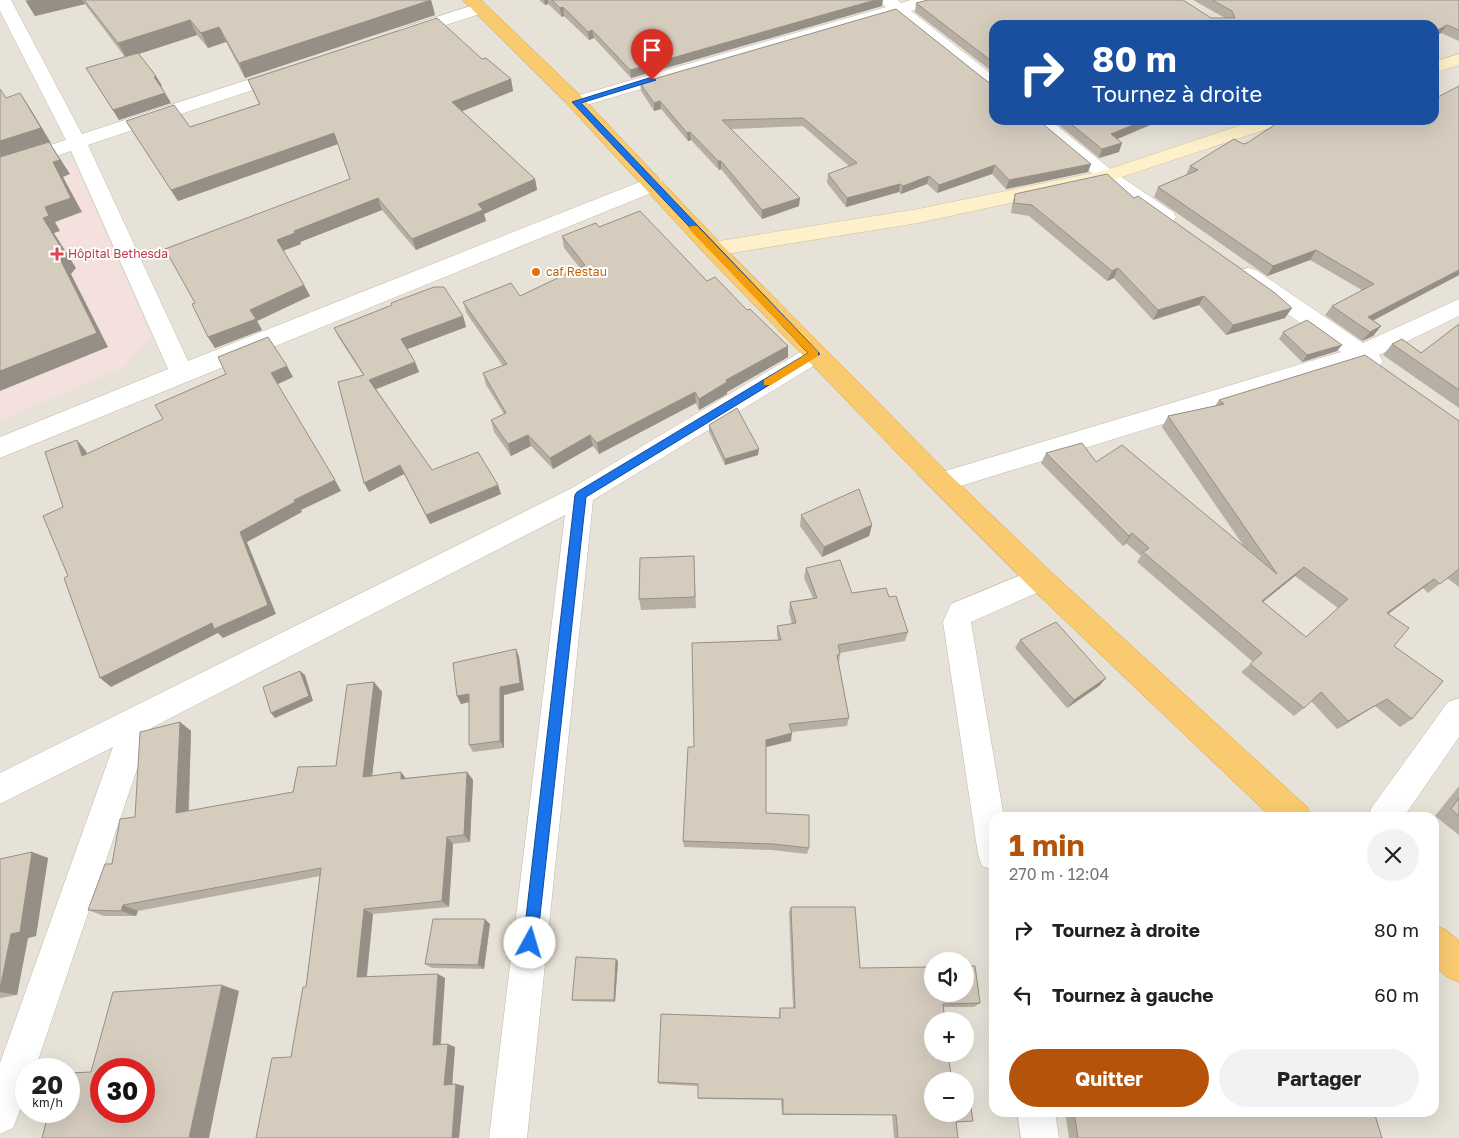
<!DOCTYPE html>
<html lang="fr">
<meta charset="utf-8">
<style>
:root{--surface:#fff;--page:#f2f2f2;--text:#202124;--muted:#757577;--accent:#b45309}
body{margin:0;font-family:"Golos Text",sans-serif;background:var(--page);color:var(--text);height:100vh;display:flex;flex-direction:column;font-size:19px;white-space:nowrap}
*{box-sizing:border-box;margin:0}
p{font-size:16px;color:var(--muted)}
.icon{flex:none;width:28px;height:28px;fill:none;stroke:currentColor;stroke-width:2;stroke-linecap:round;stroke-linejoin:round}
.map{position:relative;flex:1;overflow:hidden}
.side{position:absolute;left:989px;top:812px;width:450px;height:305px;display:flex;flex-direction:column;background:var(--surface);border-radius:15px;box-shadow:0 5px 20px #0002}
.side>*{flex:none}
.top-card{position:absolute;left:989px;top:20px;width:450px;height:105px;border-radius:15px;box-shadow:0 5px 20px #0002;background:#1a4fa0;color:#fff;overflow:hidden}
.buttons{position:absolute;left:924px;top:952px;display:grid;gap:10px}
.buttons a{display:grid;place-items:center;width:50px;height:50px;border-radius:50%;background:var(--surface);box-shadow:0 5px 20px #0002;font-size:25px}
.speed{position:absolute;left:15px;top:1058px;display:flex;gap:10px;font-size:25px;font-weight:700;text-align:center}
.speed>*{display:grid;place-content:center;width:65px;height:65px;border-radius:50%;background:var(--surface);box-shadow:0 5px 20px #0002;line-height:1}
.speed small{font-size:12px;font-weight:400}
.speed .limit{border:8px solid #d22;background:#fff;color:#111}
.pin{position:absolute;display:grid;place-items:center;width:42px;height:42px;color:#fff;margin:-51px -21px;border-radius:50% 50% 50% 0;rotate:-45deg;box-shadow:0 0 5px #0007}
.pin .icon{rotate:45deg}
.me{position:absolute;width:55px;margin:-28px;rotate:6deg;stroke-linejoin:round;filter:drop-shadow(0 0 4px #0008)}
.turn{display:flex;align-items:center;gap:18px;height:105px;padding:0 20px;font-size:22px}
.turn .icon{width:65px;height:65px;stroke-width:2.5}
.turn b{display:block;font-size:35px;line-height:42px}
.round{display:grid;place-items:center;flex:none;width:52px;height:52px;border-radius:26px;background:var(--page)}
.overview{display:flex;align-items:center;justify-content:space-between;height:85px;padding:0 20px}
h1{font-size:30px;font-weight:700;line-height:38px;color:var(--accent)}
.action{display:flex;gap:10px;margin-top:auto;padding:10px 20px}
.action a{flex:1;height:58px;border-radius:30px;background:var(--accent);color:#fff;font-size:20px;font-weight:700;line-height:58px;text-align:center}
.action a+a{background:var(--page);color:var(--text)}
ul{padding:0;list-style:none}
li{display:flex;align-items:center;gap:15px;height:65px;padding:0 20px}
li div{flex:1}
li b{display:block;font-size:19px}
li em{font-style:normal}
.map>svg:first-child{display:block}
.residential{fill:#e7e2d7;fill-rule:evenodd}
.medical{fill:#f4e0dd}
.lines{fill:none;stroke-linecap:round;stroke-linejoin:round}
.street-casing{stroke:#bfb8ab;stroke-width:1}
.secondary-casing{stroke:#d2c399;stroke-width:1}
.highway-casing{stroke:#d89f3e;stroke-width:1}
.street{fill:#fff;fill-rule:evenodd}
.secondary{fill:#fdf0ca;fill-rule:evenodd}
.highway{fill:#f9ca6f;fill-rule:evenodd}
.wall{fill:#b7afa3;fill-rule:evenodd}
.shaded-wall{fill:#958f85}
.building{fill:#d5ccbe;stroke:#958f85;fill-rule:evenodd}
.route{fill:#1a73e8;stroke:#114b97}
.slow{fill:#f59e0b}
.health-dot{fill:#e0444e;stroke:#fff;stroke-width:2}
.food-dot{fill:#e8710a;stroke:#fff;stroke-width:2}
.labels{text-anchor:middle;stroke-width:4;stroke-linejoin:round;paint-order:stroke}
.far-health-label{font-size:12px;fill:#be3a42;stroke:#fff;text-anchor:start}
.far-food-label{font-size:12px;fill:#c56008;stroke:#fff;text-anchor:start}
</style>
<div class="map">
<svg width="1459" height="1138" viewBox="0 0 1459 1138">
<rect width="100%" height="100%" fill="#f4f0e9"/>
<path class="residential" d="M0,0H1459V1138H0ZM994,25H1434V120H994ZM994,818H1434V1112H994ZM932,961H965V994H932ZM932,1021H965V1054H932ZM26,1069H69V1111H26ZM101,1069H144V1111H101ZM932,1081H965V1114H932Z"/>
<path class="medical" d="M36,160L75,164L151,335L124,367L0,421V173Z"/>
<g class="lines">
<g class="street-casing">
<path id="street" d="M0,0H11L82,134L280,69H292L295,73L292,77L88,145L188,361L647,179L654,178L661,179L664,184L661,189L0,458V437L168,369L71,151L0,174V161L66,140L0,11Z
M879,0H898L901,3L911,0H937L935,4L911,11L994,76V90L987,89L895,15L583,106H569L567,102L569,98L886,7Z
M480,3L486,4L489,8L486,12L405,38L399,37L396,33L399,29Z
M1028,120H1050L1114,172L1173,212L1176,217L1173,222L1166,224L1159,222L1100,180Z
M1248,268L1256,270L1363,343L1459,299V316L1379,355L1383,361L1379,367L1371,370L1358,364L941,492L932,489L928,482L932,475L1341,352L1240,280L1237,275L1240,270Z
M815,345L823,348L827,354L823,360L593,500L527,1138H489L565,515L151,728L35,1069H26C26,1094 23,1105 13,1128L0,1134V1063L113,747L0,804V773L572,488L807,348Z
M1040,567L1050,571L1054,579L1050,587L971,622L1004,818H994V870L982,866L978,854L943,622L951,604Z
M1459,698V737L1403,818H1367L1372,807L1448,702Z
M1017,1112H1055L1059,1138H1021Z"/>
</g>
<g class="secondary-casing">
<path id="secondary" d="M1459,54V65L1434,73V62Z
M1256,120H1285L1282,124L1107,182L918,223L713,256L705,254L702,249L705,244L713,242L918,209L1103,171Z"/>
</g>
<g class="highway-casing">
<path id="highway" d="M463,0H481L583,98L721,244L950,475L1050,571L1307,807L1312,818H1272L1030,587L932,489L705,254L569,106Z
M1434,925L1446,930L1459,941V982L1447,977L1434,965Z"/>
</g>
<use href="#street" class="street"/>
<use href="#secondary" class="secondary"/>
<use href="#highway" class="highway"/>
</g>
<path class="wall" d="M25,0H431L435,15L245,78L226,42L208,48L197,35L139,54L156,76L162,86L161,87L171,103L119,120L86,68L125,57L85,4L35,16Z
M539,0H657L882,6L631,78L594,38L589,40L564,16L562,17L548,4L545,5Z
M1193,0H1459V41L1441,33L1434,37V25H994V73L915,12L916,3L1211,18H1225Z
M482,59L511,79L513,91L462,111L535,179L537,190L484,214L486,221L416,250L382,210L300,242L301,244L283,251L304,285L310,296L257,321L262,330L215,348L208,337L195,303L350,179L338,144L178,201L126,121L190,127L259,104L248,80Z
M988,82L994,120L1091,164L1088,172L1006,189L992,174L937,193L927,184L901,194L899,192L846,207L827,183L828,174L849,166L803,126L731,129L799,206L762,219L721,169L719,170L691,140L688,141L661,109L654,111L641,91L640,83Z
M1459,86V275L1373,320L1381,326L1373,336L1362,341L1325,315L1332,306L1362,290L1310,260L1267,276L1154,197L1158,187L1186,175L1190,166L1243,144L1434,120Z
M1053,120H1167L1163,122L1161,121L1117,139L1119,152L1099,158Z
M1015,194L1134,198L1285,318L1226,335L1199,305L1153,320L1114,278L1107,281L1029,216L1011,213L1012,205Z
M599,227L707,281L747,310L788,346V357L727,392V394L699,410L696,403L599,454L593,446L553,469L531,446L511,456L494,432L491,420L504,414L486,385L483,373L503,366L467,314L463,302L520,296L580,268L564,248L562,236Z
M463,316L466,327L407,349L415,362L419,372L376,389L432,470L498,485L501,494L430,524L404,474L369,492L363,375L339,338L334,328Z
M1459,324V408L1383,355L1392,344L1421,353Z
M1283,332L1337,351L1302,362L1279,339Z
M1219,400L1459,421V587L1447,578L1428,593L1423,588L1388,614L1394,646L1412,719L1400,727L1375,706L1337,729L1311,701L1304,708L1294,716L1241,672L1253,662L1137,562L1141,556L1126,543L1123,546L1041,463L1046,453L1096,462L1243,545L1162,427L1168,416L1215,406ZM1295,576L1338,608L1306,637L1263,602Z
M709,425L758,455L725,465L709,432Z
M801,515L872,525L869,536L822,557L800,526Z
M694,556L696,608L641,610L639,599Z
M806,568L852,593L889,597L908,632L905,641L840,653V654L839,663L849,718L847,726L791,732V741L766,747V813L809,848L807,854L772,850L684,847L683,841L694,747L778,640L777,635V626L792,624L789,612L790,602L813,598L804,578Z
M1020,640L1106,678L1099,686L1067,708L1015,648Z
M516,649L519,657L524,690L504,695V748L473,752L469,745V702L461,704L457,696Z
M374,682L382,692L372,776L406,778L467,772L473,780L470,842L453,844L449,907L373,914L367,977L445,978L441,1045L455,1047L452,1085L456,1084L464,1086L459,1138L291,1057L306,987L320,876L138,911L136,916H104L88,910L135,817L180,722L191,731L189,811L293,792L336,766Z
M1459,786V835L1435,816Z
M32,852L48,858L36,936L28,938L17,995L0,998V859Z
M791,907L860,968L980,1003L974,1007H943L958,1138H894L892,1115H782L781,1100L699,1099L698,1098V1086L659,1084L658,1082L779,1018V1012L780,1008H793L789,912Z
M490,924L484,969L432,968L425,964Z
M618,961L615,1002L574,1001L572,1000Z
M1065,1112H1374L1382,1138H1069Z"/>
<path class="shaded-wall" d="M30,0H82L85,4L35,16L26,1Z
M431,0L435,15L245,78L239,63Z
M544,0H548V4L545,5Z
M875,0H883L882,6L631,78L630,70Z
M563,7L564,16L562,17L560,8Z
M190,20L197,35L126,58L118,43Z
M1447,25L1441,33L1434,37V32Z
M219,27L226,42L208,48L201,33Z
M592,30L594,38L589,40L588,32Z
M156,76L162,86L160,87L154,77Z
M511,79L513,91L455,114L452,102Z
M20,93L30,108L51,143H50L70,174L63,177L82,212L55,222L60,231L54,233L76,268L71,274L108,347L0,391V141Z
M165,93L171,103L119,120L113,110Z
M660,101L661,109L654,111V103Z
M1145,120H1161L1108,143L1111,134Z
M690,132L691,140L688,141L687,133Z
M334,133L338,144L178,201L171,190Z
M1122,143L1119,152L1099,158L1102,149Z
M718,161H721V169L719,170Z
M1091,164L1088,172L1006,189L1009,180Z
M995,165L992,174L937,193L939,185Z
M929,176L927,184L901,194L903,186Z
M535,179L537,190L484,214L486,221L416,250L412,239L478,204Z
M900,184L899,192L846,207L847,198Z
M378,198L382,210L300,242L301,244L282,251L277,240L294,231Z
M800,198L799,206L762,219V210Z
M1316,250L1310,260L1267,276L1273,266Z
M1118,268L1114,278L1107,281L1112,271Z
M1459,270V275L1361,327L1368,317Z
M304,285L310,296L257,321L262,330L215,348L208,337L250,310Z
M1204,296L1199,305L1153,320L1158,310Z
M1292,308L1285,318L1226,335L1233,325Z
M463,316L466,327L405,350L401,339Z
M1381,326L1373,336L1362,341L1370,332Z
M1342,345L1337,351L1302,362L1307,355Z
M788,346V357L727,392V394L699,410V399L726,380Z
M415,362L419,372L374,390L369,380Z
M287,366L293,377L278,384L271,373Z
M695,392L696,403L599,454L597,443Z
M528,435L531,446L511,456L508,444Z
M590,435L593,446L553,469L550,458Z
M77,440L86,451L92,466L82,456Z
M759,449L758,455L725,465V459Z
M400,465L404,474L369,492L364,483Z
M335,480L341,491L301,510L302,512L247,542L276,614L223,638L218,633L111,687L100,678L240,532L294,500Z
M498,485L501,494L430,524L426,515Z
M872,525L869,536L822,557L824,547Z
M1132,533L1126,543L1123,546L1129,536Z
M1304,567L1295,576L1253,610L1262,601Z
M1434,579L1423,588L1377,622L1387,613Z
M516,649L519,657L524,690L504,695V748L500,741V687Z
M300,671L305,675L313,701L275,718L271,713Z
M1106,678L1099,686L1067,708L1074,700Z
M374,682L382,692L371,785L363,777Z
M469,694L473,701L461,704L457,696Z
M1387,699L1375,706L1337,729L1348,721Z
M180,722L191,731L188,820L176,813Z
M792,733L791,741L766,747V740Z
M401,772L408,781L401,779Z
M467,772L473,780L470,842L464,835Z
M447,837L453,844L449,907L442,901Z
M32,852L48,858L36,936L28,938L17,995L0,992V989L11,934Z
M123,905L138,911L136,916L121,911Z
M364,909L373,914L366,981L357,977Z
M485,919L490,924L484,969L478,965Z
M616,959L618,961L615,1002L614,1000Z
M438,974L445,978L440,1048L433,1045Z
M222,985L239,991L209,1138H189Z
M448,1044L455,1047L452,1087L444,1085Z
M456,1084L464,1086L459,1138H452Z"/>
<path class="building" d="M84,0H431L239,63L219,27L201,33L190,20L118,43Z
M552,0H875L630,70L592,30L588,32L563,7L560,8Z
M928,0H1183L1211,18H1235L1232,11L1212,0H1459V30L1447,25L1434,32V25H994V63L916,3Z
M896,9L988,82L994,83V120H1038L1091,164L1009,180L995,165L939,185L929,176L903,186L900,184L847,198L828,174L857,163L803,118L722,120L800,198L762,210L721,161H718L690,132L687,133L660,101L654,103L640,83Z
M437,18L482,59L486,58L511,79L452,102L535,179L478,204L483,210L412,239L378,198L294,231L295,233L277,240L304,285L250,310L256,319L208,337L192,304L195,303L165,249L350,179L334,133L171,190L126,121L174,105L190,127L260,104L248,80Z
M138,53L156,76L154,77L165,93L113,110L86,68Z
M1459,86V270L1368,317L1381,326L1370,332L1332,306L1374,284L1316,250L1273,266L1158,187L1198,170L1190,166L1234,139L1243,144L1247,143L1282,120H1434V99Z
M0,89L6,98L20,93L41,128L0,141Z
M1066,120H1145L1111,134L1122,143L1102,149Z
M49,142L60,160L53,162L71,198L45,207L49,216L43,218L65,254L60,259L97,333L0,371V157Z
M1107,174L1134,198L1138,196L1275,293L1292,308L1233,325L1204,296L1158,310L1118,268L1112,271L1032,205L1014,203L1015,194Z
M640,211L707,281L715,277L747,310L750,309L788,346L726,380L727,382L699,399L695,392L597,443L590,435L550,458L528,435L508,444L491,420L506,413L483,373L507,364L463,302L511,283L520,296L585,265L562,236L596,223L599,227Z
M434,287H444L463,316L401,339L415,362L369,380L432,470L478,452L498,485L426,515L400,465L364,483L338,382L364,375L334,328L392,305L391,303Z
M1307,320L1342,345L1307,355L1283,332Z
M1459,324V390L1392,344L1402,339L1421,353Z
M268,337L287,366L271,373L335,480L294,500L295,502L240,532L268,605L214,629L212,623L100,678L64,578L68,576L43,516L63,507L45,452L77,440L82,456L163,419L155,405L226,374L218,357Z
M1365,355L1459,421V569L1440,584L1434,579L1387,613L1409,628L1394,646L1443,681L1412,719L1387,699L1348,721L1321,692L1304,708L1250,664L1262,653L1143,552L1149,548L1132,533L1129,536L1046,453L1082,443L1096,462L1122,445L1277,574L1168,416L1224,404L1219,400ZM1304,567L1348,599L1306,637L1262,601Z
M737,408L759,449L725,459L709,425Z
M859,489L872,525L824,547L801,515Z
M694,556L695,597L639,599L640,558Z
M840,560L852,593L886,588L889,597L896,596L908,632L838,645L840,654L837,655L849,718L789,724L792,733L766,740V813L809,815V848L773,844L683,841L688,747H694L692,643L781,640L777,626L796,623L790,602L817,598L806,568Z
M1056,622L1106,678L1074,700L1020,640Z
M516,649L520,683L500,687V741L469,745V694L457,696L453,663Z
M300,671L309,696L271,713L263,687Z
M374,682L363,777L401,772V779L467,772L464,835L447,837L442,901L364,909L357,977L438,974L433,1045L448,1044L444,1085L456,1084L452,1138H256L272,1058L291,1057L303,987H306L321,868L123,905L121,911L88,910L105,864H112L120,819L135,817L140,732L180,722L176,813L293,792L298,767L336,766L347,685Z
M1459,798V816L1451,809Z
M32,852L20,932L11,934L0,989V859Z
M791,907H855L860,968L932,967V994H965V966H975L980,1003L943,1004L945,1021H932V1054H948L952,1081H932V1114H965V1081H967L973,1121L956,1122L958,1138H898L896,1115L783,1114V1099L698,1098V1084L658,1082L661,1014L780,1018V1008H795Z
M433,919H485L478,965L425,964Z
M576,957L616,959L614,1000H572Z
M222,985L189,1138H42L49,1111H69V1073L91,1072L113,992ZM101,1069H144V1111H101Z
M1074,1112H1374L1382,1138H1078Z"/>
<path class="route" d="M649,78L656,80L581,103L820,354L586,497L537,943L535,948L530,950L525,948L523,943L575,495L577,492L808,353L572,102Z"/>
<path class="slow" d="M690,226H697L818,352V356L771,385H764V380L808,353L690,230Z"/>
<path class="health-dot" d="M54.5 246.5h5v5h5v5h-5v5h-5v-5h-5v-5h5z"/>
<circle class="food-dot" cx="536" cy="272" r="5"/>
<g class="labels">
<g class="far-health-label">
<text x="68" y="258">Hôpital Bethesda</text>
</g>
<g class="far-food-label">
<text x="546" y="276">caf Restau</text>
</g>
</g>
</svg>
<div class="buttons">
<a><svg class="icon" aria-label="sound" viewBox="0 0 24 24"><path d="M4 9h4l5-4v14l-5-4H4zM17 9q2 3 0 6"/></svg></a>
<a>+</a>
<a>−</a>
</div>
<div class="speed"><div>20<small>km/h</small></div><div class="limit">30</div></div>
<div class="pin" style="left:652px;top:80px;background:#d93025"><svg class="icon" aria-label="arrive" viewBox="0 0 24 24"><path d="M6 21V4h12l-3 4 3 4H6"/></svg></div>
<svg class="me" style="left:530px;top:943px" viewBox="-20 -20 40 40"><circle r="19" fill="#fff"/><path d="M0-13L10 11 0 6-10 11z" fill="#1a73e8"/></svg>
<div class="top-card">
<div class="turn"><svg class="icon" aria-label="right" viewBox="0 0 24 24"><path d="M7 20v-9h11M14 6l5 5-5 5"/></svg><div><b>80 m</b>Tournez à droite</div></div>
</div>
<section class="side">
<div class="overview"><div><h1>1 min</h1><p>270 m · 12:04</p></div><a class="round"><svg class="icon" aria-label="close" viewBox="0 0 24 24"><path d="M6 6l12 12M18 6L6 18"/></svg></a></div>
<ul>
<li><svg class="icon" aria-label="right" viewBox="0 0 24 24"><path d="M7 20v-9h11M14 6l5 5-5 5"/></svg><div><b>Tournez à droite</b></div><em>80 m</em></li>
<li><svg class="icon" aria-label="left" viewBox="0 0 24 24"><path d="M17 20v-9H6M10 6l-5 5 5 5"/></svg><div><b>Tournez à gauche</b></div><em>60 m</em></li>
</ul>
<div class="action"><a>Quitter</a><a>Partager</a></div>
</section>
</div>
